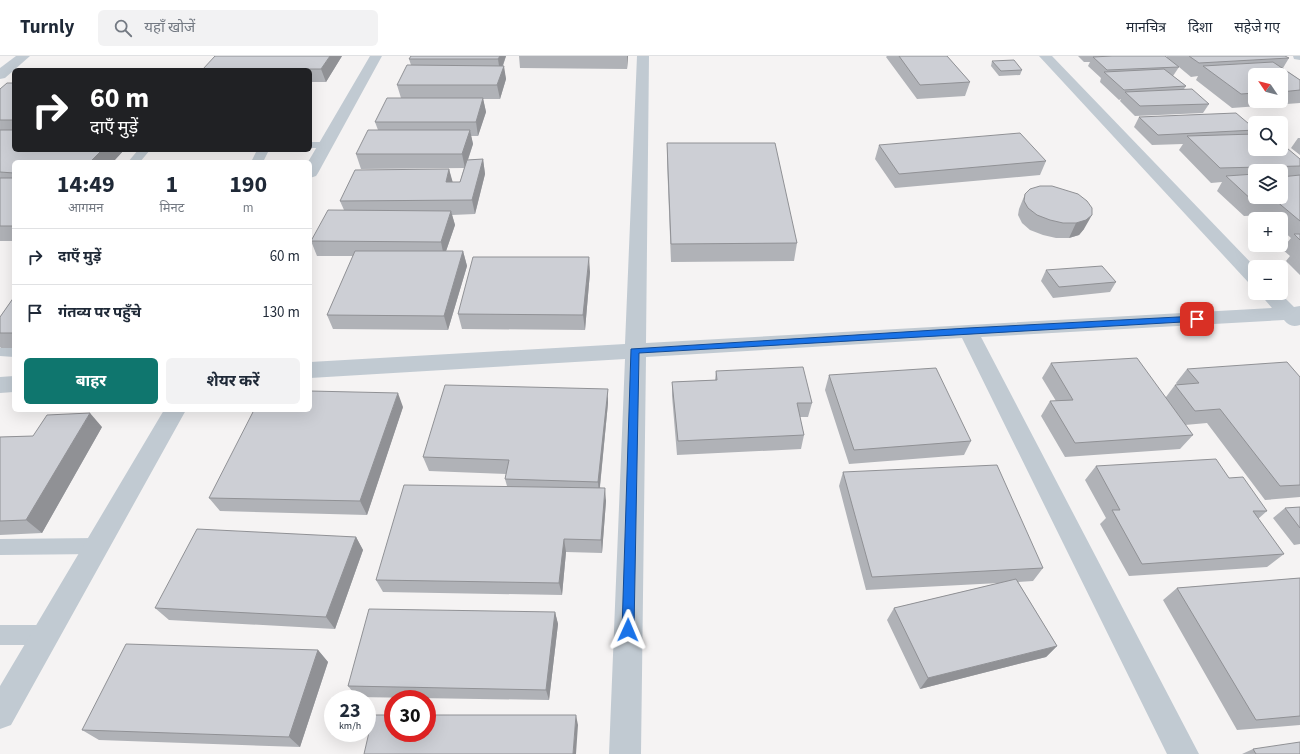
<!DOCTYPE html>
<html lang="hi">
<meta charset="utf-8">
<style>
:root{--surface:#fff;--page:#f2f2f3;--text:#1f2937;--muted:#747a83;--line:#e0e1e3;--accent:#0f766e}
body{margin:0;font-family:"Source Sans 3","Noto Sans Devanagari",sans-serif;background:var(--page);color:var(--text);height:100vh;display:flex;flex-direction:column;font-size:15px;white-space:nowrap}
*{box-sizing:border-box;margin:0}
p{font-size:13px;color:var(--muted)}
.icon{flex:none;width:22px;height:22px;fill:none;stroke:currentColor;stroke-width:2;stroke-linecap:round;stroke-linejoin:round}
.map{position:relative;flex:1;overflow:hidden}
.details{position:absolute;left:12px;top:104px;width:300px;height:252px;display:flex;flex-direction:column;background:var(--surface);border-radius:6px;box-shadow:0 4px 16px #0002}
.details>*{flex:none}
.hud{position:absolute;left:12px;top:12px;width:300px;height:84px;border-radius:6px;box-shadow:0 4px 16px #0002;background:#202124;color:#fff;overflow:hidden}
.needle{width:26px;rotate:305deg}
.fabs{position:absolute;left:1248px;top:12px;display:grid;gap:8px}
.fabs a{display:grid;place-items:center;width:40px;height:40px;border-radius:6px;background:var(--surface);box-shadow:0 4px 16px #0002;font-size:20px}
.speed{position:absolute;left:324px;top:634px;display:flex;gap:8px;font-size:20px;font-weight:700;text-align:center}
.speed>*{display:grid;place-content:center;width:52px;height:52px;border-radius:50%;background:var(--surface);box-shadow:0 4px 16px #0002;line-height:1}
.speed small{font-size:10px;font-weight:400}
.speed .limit{border:6px solid #d22;background:#fff;color:#111}
.pin{position:absolute;display:grid;place-items:center;width:34px;height:34px;color:#fff;margin:-17px;border-radius:8px;box-shadow:0 2px 6px #0006}
.me{position:absolute;width:44px;margin:-22px;rotate:1deg;stroke-linejoin:round;filter:drop-shadow(0 0 3px #0008)}
.turn{display:flex;align-items:center;gap:14px;height:84px;padding:0 12px;font-size:18px}
.turn .icon{width:52px;height:52px;stroke-width:2.5}
.turn b{display:block;font-size:28px;line-height:34px}
.eta{display:flex;justify-content:space-evenly;align-items:center;height:68px;text-align:center}
.eta b{font-size:24px;font-weight:700;line-height:28px}
.button{display:flex;gap:8px;margin-top:auto;padding:8px 12px}
.button a{flex:1;height:46px;border-radius:6px;background:var(--accent);color:#fff;font-size:16px;font-weight:700;line-height:46px;text-align:center}
.button a+a{background:var(--page);color:var(--text)}
ul{padding:0;list-style:none}
li{display:flex;align-items:center;gap:12px;height:56px;padding:0 12px;border-top:1px solid var(--line)}
li div{flex:1}
li b{display:block;font-size:15px}
li em{font-style:normal}
header{display:flex;align-items:center;gap:24px;box-sizing:border-box;height:56px;padding:0 20px;background:var(--surface);border-bottom:1px solid var(--line)}
header strong{font-size:19px}
nav{display:flex;gap:22px;margin-inline-start:auto;font-size:14px}
.search{width:280px;height:36px;background:var(--page);display:flex;align-items:center;gap:10px;box-sizing:border-box;padding:0 14px;border-radius:6px;color:var(--muted);font-size:15px}
.map>svg:first-child{display:block}
.lines{fill:none;stroke-linecap:round;stroke-linejoin:round}
.service{fill:#c1cad2;fill-rule:evenodd}
.minor{fill:#c1cad2;fill-rule:evenodd}
.tertiary{fill:#c1cad2;fill-rule:evenodd}
.wall{fill:#b0b2b7;fill-rule:evenodd}
.shaded-wall{fill:#909195}
.building{fill:#cdcfd5;stroke:#909195}
.route{fill:#1a73e8;stroke:#114b97}
</style>
<header>
<strong>Turnly</strong>
<div class="search"><svg class="icon" aria-label="search" viewBox="0 0 24 24"><circle cx="10" cy="10" r="6"/><path d="M15 15l6 6"/></svg>यहाँ खोजें</div>
<nav><a>मानचित्र</a><a>दिशा</a><a>सहेजे गए</a></nav>
</header>
<div class="map">
<svg width="1300" height="698" viewBox="0 0 1300 698">
<rect width="100%" height="100%" fill="#f5f3f3"/>
<g class="lines">
<path class="service" d="M310,86H326L332,89L326,92H310Z
M138,94H150L140,106H128Z
M257,94H269L263,106H251Z
M4,291H14V301L0,300V292Z
M97,482L104,484L106,490L104,496L97,498L0,499V483Z
M0,569H46L53,572L56,579L53,586L46,589H0Z"/>
<path class="minor" d="M370,0H382L318,117L316,120L310,122V106H308Z
M637,0H649L646,287L1272,252L1259,237H1280L1294,251L1300,250V269C1293,271 1289,270 1284,264L981,281L1199,698H1167L962,282L646,301L641,698H609L625,303L310,322V306L625,288Z
M1039,0H1052L1255,211V228L1248,226Z
M1293,0H1300V4L1294,3Z
M14,320V336L0,337V321Z
M164,354H186L11,669L0,673V630Z"/>
<path class="tertiary" d="M16,0H30L5,22L0,23V12Z"/>
</g>
<path class="wall" d="M342,0L326,26H310V14H204L203,13Z
M411,0H506L503,10L506,23L500,43H483L486,56L478,80H471L473,88L468,104L483,103L485,118L475,158L452,159L455,169L446,195H463L467,210L448,274L333,273L327,259L353,200H317L311,185L344,154L340,145L449,113L452,126H460L464,112L361,113L356,98L378,74L375,66L401,42L397,29L411,9L409,3Z
M519,0H628L627,13L520,12Z
M887,0H947L970,26L965,40L917,43L886,1Z
M1078,0H1165L1166,1L1167,0H1285L1289,2L1283,12L1300,24V47L1232,52L1196,24L1198,20L1191,21L1179,11L1173,20L1186,30L1184,33L1209,48L1203,57L1135,60L1120,45L1121,43L1119,44L1100,26L1101,22L1088,10L1090,6H1084ZM1255,19H1281V45H1255Z
M992,5L1022,14L1020,19L999,20L991,10Z
M14,27V94H124L113,106H14V185H0V33Z
M1139,61L1255,73L1254,78L1300,103V219L1286,205L1290,200L1282,193L1291,182L1281,173V163H1270L1265,159L1244,160L1217,135L1222,126L1211,127L1179,94L1183,88L1152,89L1134,71ZM1255,115H1281V141H1255Z
M1298,82H1300V99L1291,92Z
M667,87L797,187L794,205L671,206L667,105Z
M879,89L1046,105L1040,119L895,132L875,103Z
M1030,133L1084,173L1079,179L1069,182H1056L1043,179L1030,174L1022,167L1018,159L1019,153L1025,138Z
M1046,214L1116,226L1110,236L1053,242L1041,225Z
M590,216L585,274L462,273L458,258Z
M14,241V292H1L0,291V261Z
M1051,307L1166,341L1175,329H1177L1176,327L1187,313L1300,321V441L1265,444L1207,367L1185,369L1193,379L1180,393L1065,401L1041,360L1050,345H1056L1042,322Z
M716,315L812,347L808,361H800L804,379L801,393L677,399L672,340V326L715,324Z
M829,319L971,385L964,399L849,408L825,334Z
M608,347L600,431L606,445L602,497L566,496L562,539L383,536L376,524L507,430L505,423L506,418L429,415L423,401Z
M403,351L367,459L220,455L209,442Z
M102,371L42,477L0,479V381L33,380Z
M1096,410L1229,422L1267,455L1258,463L1284,498L1267,511L1129,520L1100,468L1106,462L1085,424Z
M843,416L1043,512L1033,525L1018,526L1057,590L1046,601L920,633L887,564L894,552L999,527L866,534L839,430Z
M1300,451V488L1294,489L1273,462L1285,452Z
M356,481L363,494L335,573L169,564L155,552Z
M1300,522V669L1237,674L1163,544L1177,532Z
M555,556L558,568L549,644L357,641L348,630Z
M318,594L328,606L300,691L99,684L82,674Z
M1253,693L1300,698H1242Z"/>
<path class="shaded-wall" d="M330,0H342L326,26L321,13Z
M500,0H506L500,17L498,3Z
M627,0H628L627,13Z
M504,10L506,23L500,43L497,29Z
M483,42L486,56L478,80L476,66Z
M470,74L473,88L465,112L462,98Z
M102,94H124L113,106H90Z
M483,103L485,118L475,158L472,144Z
M449,113L453,127L446,126Z
M451,155L455,169L444,201L441,186Z
M1092,159L1084,173L1079,179L1069,182L1076,167Z
M463,195L467,210L448,274L444,260Z
M589,201L590,216L585,274L583,259Z
M608,333V347L599,439L598,426Z
M398,337L403,351L367,459L360,445Z
M90,357L102,371L42,477L26,464Z
M605,432L606,445L602,497L601,484Z
M356,481L363,494L335,573L326,561Z
M564,483L566,496L562,539L559,527Z
M555,556L558,568L549,644L546,634Z
M1057,590L1046,601L920,633L928,622Z
M318,594L328,606L300,691L289,681Z
M576,659L578,669L576,698H573Z"/>
<path class="building" d="M215,0H330L321,13H203Z
M411,0H500L498,3H409Z
M899,0H947L970,26L920,29Z
M1112,0H1165L1179,11L1107,14L1093,1Z
M1189,0H1285L1289,2L1199,7Z
M1014,4L1022,14L1001,15L992,5Z
M1273,6L1300,24V34L1281,36V19H1255V37L1241,38L1203,10Z
M407,9L504,10L497,29H397Z
M1164,13L1186,30L1124,34L1104,16Z
M7,27H14V64H0V33Z
M1192,33L1209,48L1140,50L1125,36Z
M387,42H483L476,66H375Z
M1236,57L1255,73V74L1158,79L1139,61Z
M0,74H14V94H102L90,106H14V117L0,116Z
M368,74H470L462,98H356Z
M1020,77L1046,105L899,118L879,89Z
M1255,78V93H1281V87L1300,103V110L1220,112L1187,80Z
M667,87H775L797,187L671,188Z
M483,103L472,144L340,145L355,114L449,113L446,126H460L467,104Z
M1255,118V141H1281V121L1300,119V165L1275,144L1254,146L1226,120Z
M0,122H14V170H0Z
M1040,130H1052L1078,138L1087,145L1092,152V159L1086,164L1076,167H1063L1050,164L1037,159L1028,152L1024,145L1025,138L1030,133Z
M328,154L451,155L441,186L311,185Z
M1294,178H1300V184Z
M355,195H463L444,260L327,259Z
M473,201H589L583,259L458,258Z
M1102,210L1116,226L1059,231L1046,214Z
M14,241V277H0V261Z
M1137,302L1193,379L1075,387L1050,345L1073,344L1051,307Z
M1287,306L1300,321V429L1280,430L1220,353L1195,355L1175,329L1199,327L1187,313Z
M803,311L812,347H797L804,379L678,385L672,326L717,324L716,315Z
M936,312L971,385L854,394L829,319Z
M445,329L608,333L598,426L505,423L509,404L423,401Z
M310,335L398,337L360,445L209,442L254,354H310Z
M90,357L26,464L0,465V381L33,380L47,359Z
M1216,403L1229,422L1243,421L1267,455H1253L1284,498L1142,508L1112,454H1120L1096,410Z
M997,409L1043,512L872,521L843,416Z
M404,429L605,432L601,484L564,483L559,527L376,524Z
M1300,451V472L1285,452Z
M197,473L356,481L326,561L155,552Z
M1300,522V660L1256,664L1177,532Z
M1016,523L1057,590L928,622L894,552Z
M369,553L555,556L546,634L348,630Z
M126,588L318,594L289,681L82,674Z
M373,659H393V677H427V659H576L573,698H364Z
M1300,686V698H1256L1253,693Z"/>
<path class="route" d="M1197,260L1201,263L1200,265L639,297L634,574L632,578L628,579L624,578L622,574L631,293L968,272Z"/>
</svg>
<div class="fabs">
<a><svg class="needle" viewBox="-14 -14 28 28"><path d="M0-13l5 13h-10z" fill="#e53935"/><path d="M0 13l5-13h-10z" fill="#747a83"/></svg></a>
<a><svg class="icon" aria-label="search" viewBox="0 0 24 24"><circle cx="10" cy="10" r="6"/><path d="M15 15l6 6"/></svg></a>
<a><svg class="icon" aria-label="layers" viewBox="0 0 24 24"><path d="M12 4l9 5-9 5-9-5zM3 14l9 5 9-5"/></svg></a>
<a>+</a>
<a>−</a>
</div>
<div class="speed"><div>23<small>km/h</small></div><div class="limit">30</div></div>
<div class="pin" style="left:1197px;top:263px;background:#d93025"><svg class="icon" aria-label="arrive" viewBox="0 0 24 24"><path d="M6 21V4h12l-3 4 3 4H6"/></svg></div>
<svg class="me" style="left:628px;top:574px" viewBox="-20 -20 40 40"><path d="M0-17L14 15 0 8-14 15z" fill="#1a73e8" stroke="#fff" stroke-width="4"/></svg>
<div class="hud">
<div class="turn"><svg class="icon" aria-label="right" viewBox="0 0 24 24"><path d="M7 20v-9h11M14 6l5 5-5 5"/></svg><div><b>60 m</b>दाएँ मुड़ें</div></div>
</div>
<section class="details">
<div class="eta">
<div><b>14:49</b><p>आगमन</p></div>
<div><b>1</b><p>मिनट</p></div>
<div><b>190</b><p>m</p></div>
</div>
<ul>
<li><svg class="icon" aria-label="right" viewBox="0 0 24 24"><path d="M7 20v-9h11M14 6l5 5-5 5"/></svg><div><b>दाएँ मुड़ें</b></div><em>60 m</em></li>
<li><svg class="icon" aria-label="arrive" viewBox="0 0 24 24"><path d="M6 21V4h12l-3 4 3 4H6"/></svg><div><b>गंतव्य पर पहुँचे</b></div><em>130 m</em></li>
</ul>
<div class="button"><a>बाहर</a><a>शेयर करें</a></div>
</section>
</div>
